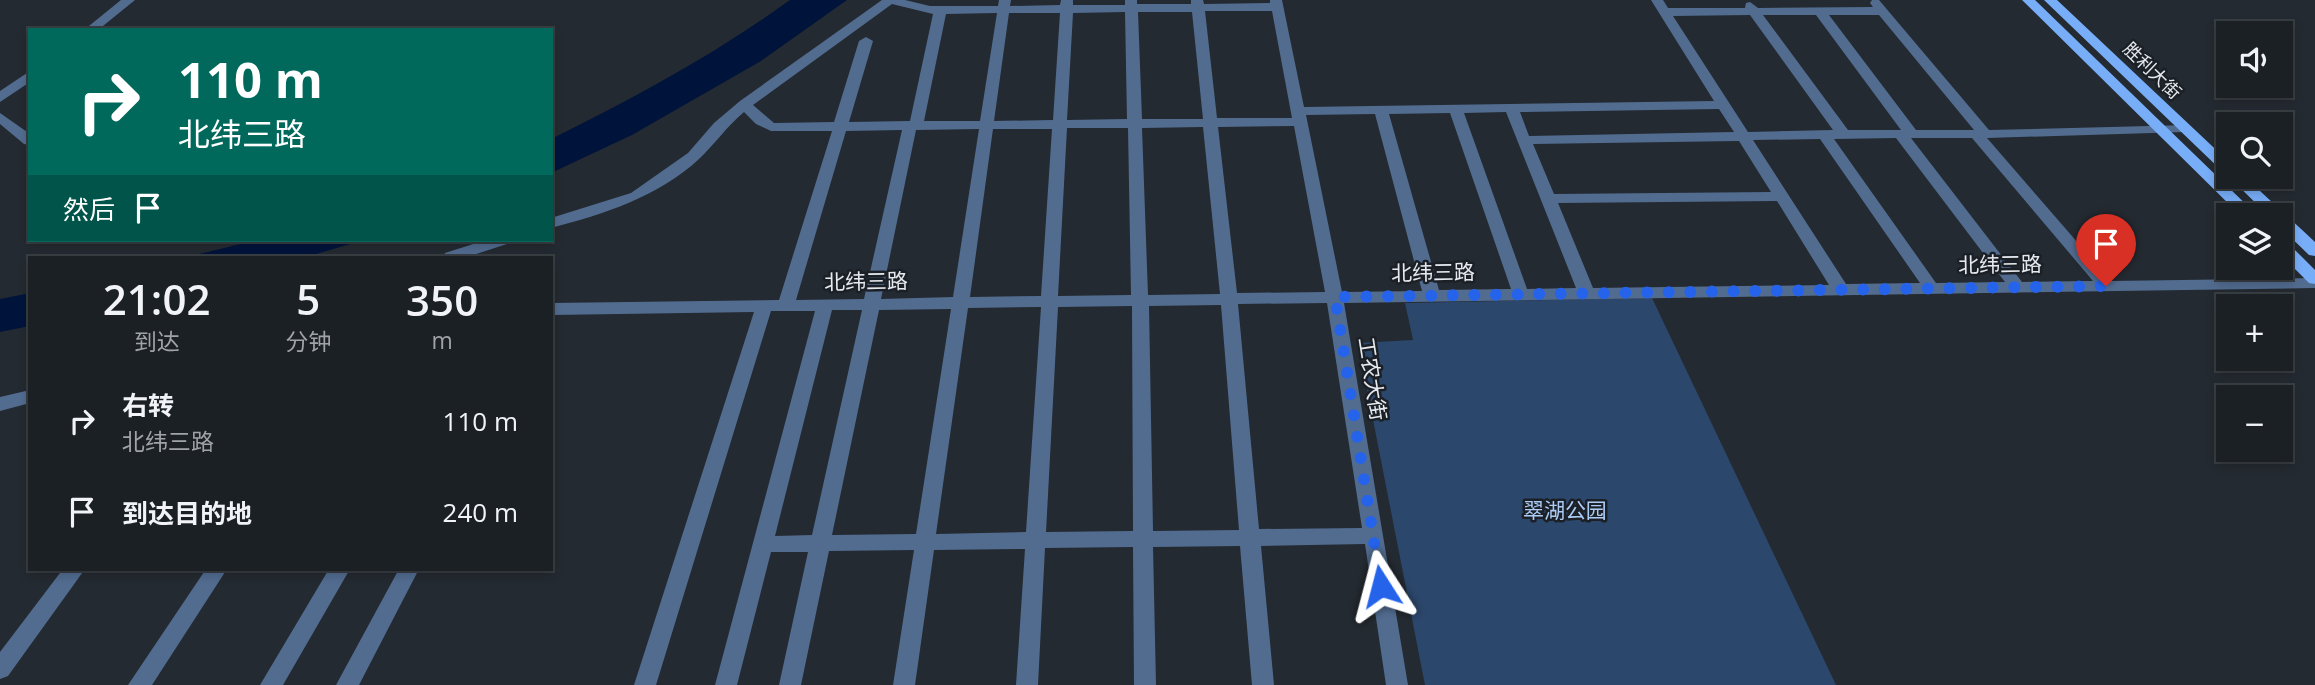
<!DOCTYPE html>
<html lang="zh">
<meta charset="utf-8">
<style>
:root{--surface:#1b2025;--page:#282d32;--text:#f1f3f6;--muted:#a0a3a7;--line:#393e42}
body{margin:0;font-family:"Open Sans","Noto Sans SC",sans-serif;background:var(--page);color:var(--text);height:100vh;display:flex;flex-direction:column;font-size:26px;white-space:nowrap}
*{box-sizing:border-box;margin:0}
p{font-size:23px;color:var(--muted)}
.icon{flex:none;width:38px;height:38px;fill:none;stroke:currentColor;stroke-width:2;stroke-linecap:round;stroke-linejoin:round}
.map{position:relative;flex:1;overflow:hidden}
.details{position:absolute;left:28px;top:256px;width:525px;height:315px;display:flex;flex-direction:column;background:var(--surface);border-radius:0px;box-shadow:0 4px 10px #0003,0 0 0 2px var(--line)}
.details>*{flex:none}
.guide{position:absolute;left:28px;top:28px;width:525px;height:214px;border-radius:0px;box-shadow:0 4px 10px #0003,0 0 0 2px var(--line);background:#00695c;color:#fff;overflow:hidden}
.fabs{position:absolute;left:2216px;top:21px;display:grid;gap:14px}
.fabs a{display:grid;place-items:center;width:77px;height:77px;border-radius:0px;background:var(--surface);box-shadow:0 4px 10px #0003,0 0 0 2px var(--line);font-size:35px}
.pin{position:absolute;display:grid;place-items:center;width:60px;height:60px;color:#fff;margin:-72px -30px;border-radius:50% 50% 50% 0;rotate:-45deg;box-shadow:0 0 7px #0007}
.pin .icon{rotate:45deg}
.me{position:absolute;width:77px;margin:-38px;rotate:351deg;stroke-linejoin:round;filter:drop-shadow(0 0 5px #0008)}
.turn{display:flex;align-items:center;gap:24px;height:147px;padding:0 35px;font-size:32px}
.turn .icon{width:91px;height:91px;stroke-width:2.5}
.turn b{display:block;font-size:49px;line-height:60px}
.then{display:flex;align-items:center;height:66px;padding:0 35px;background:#0003;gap:14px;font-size:26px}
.eta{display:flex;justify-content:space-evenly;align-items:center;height:119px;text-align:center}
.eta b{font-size:42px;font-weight:600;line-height:49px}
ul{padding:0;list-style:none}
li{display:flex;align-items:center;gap:21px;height:91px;padding:0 35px}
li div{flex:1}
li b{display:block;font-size:26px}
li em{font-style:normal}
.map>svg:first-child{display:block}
.green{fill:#2c476c}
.water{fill:#00143b}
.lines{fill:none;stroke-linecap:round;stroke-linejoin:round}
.minor{fill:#526c90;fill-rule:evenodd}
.major{fill:#78adf8;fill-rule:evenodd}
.route{stroke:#2563eb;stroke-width:12;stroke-dasharray:0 21.6}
.labels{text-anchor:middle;stroke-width:5;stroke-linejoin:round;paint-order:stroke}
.far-street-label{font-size:18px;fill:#e6eaef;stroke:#1b2027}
.street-label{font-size:21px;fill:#e6eaef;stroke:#1b2027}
.park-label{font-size:21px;fill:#accbf5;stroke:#1b2027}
</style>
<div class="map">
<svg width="2315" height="685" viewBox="0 0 2315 685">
<rect width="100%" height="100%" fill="#242a31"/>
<path class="green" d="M1652,298L1836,685H1425L1358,343L1413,340L1405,303Z"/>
<path class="water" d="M790,0H847L761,61L632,135L551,173V139C634,98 715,54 790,0Z
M257,240H364L306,257H187Z
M30,293V326L0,332V299Z"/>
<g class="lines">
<path class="minor" d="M121,0H135L98,30H84Z
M882,0H905L930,6H998L999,0H1011L1010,6L1060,5L1061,0H1073V5H1125V0H1137V4H1191V0H1203L1204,4L1270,3V0H1282L1304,107L1714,101L1651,0H1663L1668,8H1745L1746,3L1750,2L1758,8L1873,7L1870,3L1872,0H1879L1989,130L2189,125L2191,128L2189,131L2184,132L1987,138L2111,281L2315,278V288L1344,303L1408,685H1386L1365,544L1261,546L1274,685H1252L1240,546L1153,547L1156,685H1134L1133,547L1045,548L1038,685H1016L1025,549L934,550L915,685H893L914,550L829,551L801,685H779L808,552H771L737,685H715L815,311H771L656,685H634L754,312L551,315V303L779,300L832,131H771L756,124L744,112C727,126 715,144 699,159C658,197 604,214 551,228V218L631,193L688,153L714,123L740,101ZM892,4L933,14L910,121L849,122L873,41L866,37L859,41L834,122L774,123L753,105ZM1205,11H1272L1292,118H1217ZM1125,12L1127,119L1067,120L1073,13ZM1138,12H1192L1203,119H1142ZM997,13L980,121H924L946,14ZM1009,13H1060L1053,120L994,121ZM1750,15L1833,130L1748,132L1673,16ZM1763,15H1816L1901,130H1848ZM1829,15H1879L1974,130H1916ZM1719,109L1734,132L1529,136L1520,112ZM1506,112L1576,288L1527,289L1464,113ZM1450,113L1511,289L1439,290L1389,114ZM1375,114L1422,291L1342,292L1306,115ZM1294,126L1325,292L1237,293L1218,127ZM1203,127L1220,294L1148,295L1142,128ZM1067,128H1128L1131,295L1058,296ZM979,129L953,297L881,299L916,130ZM993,129H1052L1041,296L970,297ZM902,130L864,299L796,300L846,131ZM1896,138L2005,282L1936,283L1834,139ZM1911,138H1972L2093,281L2022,282ZM1820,139L1920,283L1846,284L1753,140ZM1739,141L1771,192L1554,194L1533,144ZM1777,201L1829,285L1593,288L1558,203ZM1327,303L1362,528L1259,529L1238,304ZM1221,305L1239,530L1153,531L1149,306ZM1132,306L1133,531L1046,532L1058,307ZM1041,307L1026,532L936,534L968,308ZM951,309L916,534L832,535L879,310ZM832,310H862L812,535L775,536Z
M30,71V82L0,102V91Z
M0,113L30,134V145L24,144L0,124Z
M486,240H509L507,244L467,257H443L445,253Z
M30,390V403L0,411V397Z
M63,569H85L8,676L0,679V652Z
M206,569H227L152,685H128Z
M329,569H350L283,685H260Z
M399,569H419L359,685H336Z"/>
<path class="major" d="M2022,0H2035L2257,215H2240Z
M2044,0H2057L2228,161V173L2223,172Z
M2229,177H2245L2315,242V256L2309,255L2280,227V215H2268Z
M2280,240L2286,241L2315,270V284L2309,283L2280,254Z"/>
</g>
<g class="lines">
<path class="route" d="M1381,586L1335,297L2106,286"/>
</g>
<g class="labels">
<g class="far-street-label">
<text transform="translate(2152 71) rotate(44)" y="6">胜利大街</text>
</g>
<g class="street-label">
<text transform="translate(2000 265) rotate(-1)" y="7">北纬三路</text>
<text transform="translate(1433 273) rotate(-1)" y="7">北纬三路</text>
<text transform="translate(866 282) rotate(-1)" y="7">北纬三路</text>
<text transform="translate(1372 379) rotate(81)" y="7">工农大街</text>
</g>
<g class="park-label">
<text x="1565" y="518">翠湖公园</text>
</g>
</g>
</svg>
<div class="fabs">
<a><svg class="icon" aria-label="sound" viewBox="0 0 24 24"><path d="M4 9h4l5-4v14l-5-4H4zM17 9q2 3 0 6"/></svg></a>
<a><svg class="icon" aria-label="search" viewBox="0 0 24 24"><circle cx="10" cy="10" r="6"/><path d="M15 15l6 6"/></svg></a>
<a><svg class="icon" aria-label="layers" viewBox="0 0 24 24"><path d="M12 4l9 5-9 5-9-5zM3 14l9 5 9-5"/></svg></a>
<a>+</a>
<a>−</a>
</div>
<div class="pin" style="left:2106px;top:286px;background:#d93025"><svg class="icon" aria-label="arrive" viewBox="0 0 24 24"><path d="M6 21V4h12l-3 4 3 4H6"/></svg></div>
<svg class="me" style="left:1381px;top:586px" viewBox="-20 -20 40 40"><path d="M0-17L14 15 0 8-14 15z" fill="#2563eb" stroke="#fff" stroke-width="4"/></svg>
<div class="guide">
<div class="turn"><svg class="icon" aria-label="right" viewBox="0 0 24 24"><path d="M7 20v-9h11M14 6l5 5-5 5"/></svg><div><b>110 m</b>北纬三路</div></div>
<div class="then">然后<svg class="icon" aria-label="arrive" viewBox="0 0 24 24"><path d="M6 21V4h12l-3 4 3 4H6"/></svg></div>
</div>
<section class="details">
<div class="eta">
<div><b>21:02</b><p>到达</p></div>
<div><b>5</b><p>分钟</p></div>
<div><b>350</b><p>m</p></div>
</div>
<ul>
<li><svg class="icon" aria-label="right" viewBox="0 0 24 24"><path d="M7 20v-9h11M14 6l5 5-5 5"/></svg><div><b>右转</b><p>北纬三路</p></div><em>110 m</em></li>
<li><svg class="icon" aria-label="arrive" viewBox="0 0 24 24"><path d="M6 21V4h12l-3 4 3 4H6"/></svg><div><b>到达目的地</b></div><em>240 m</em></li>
</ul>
</section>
</div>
